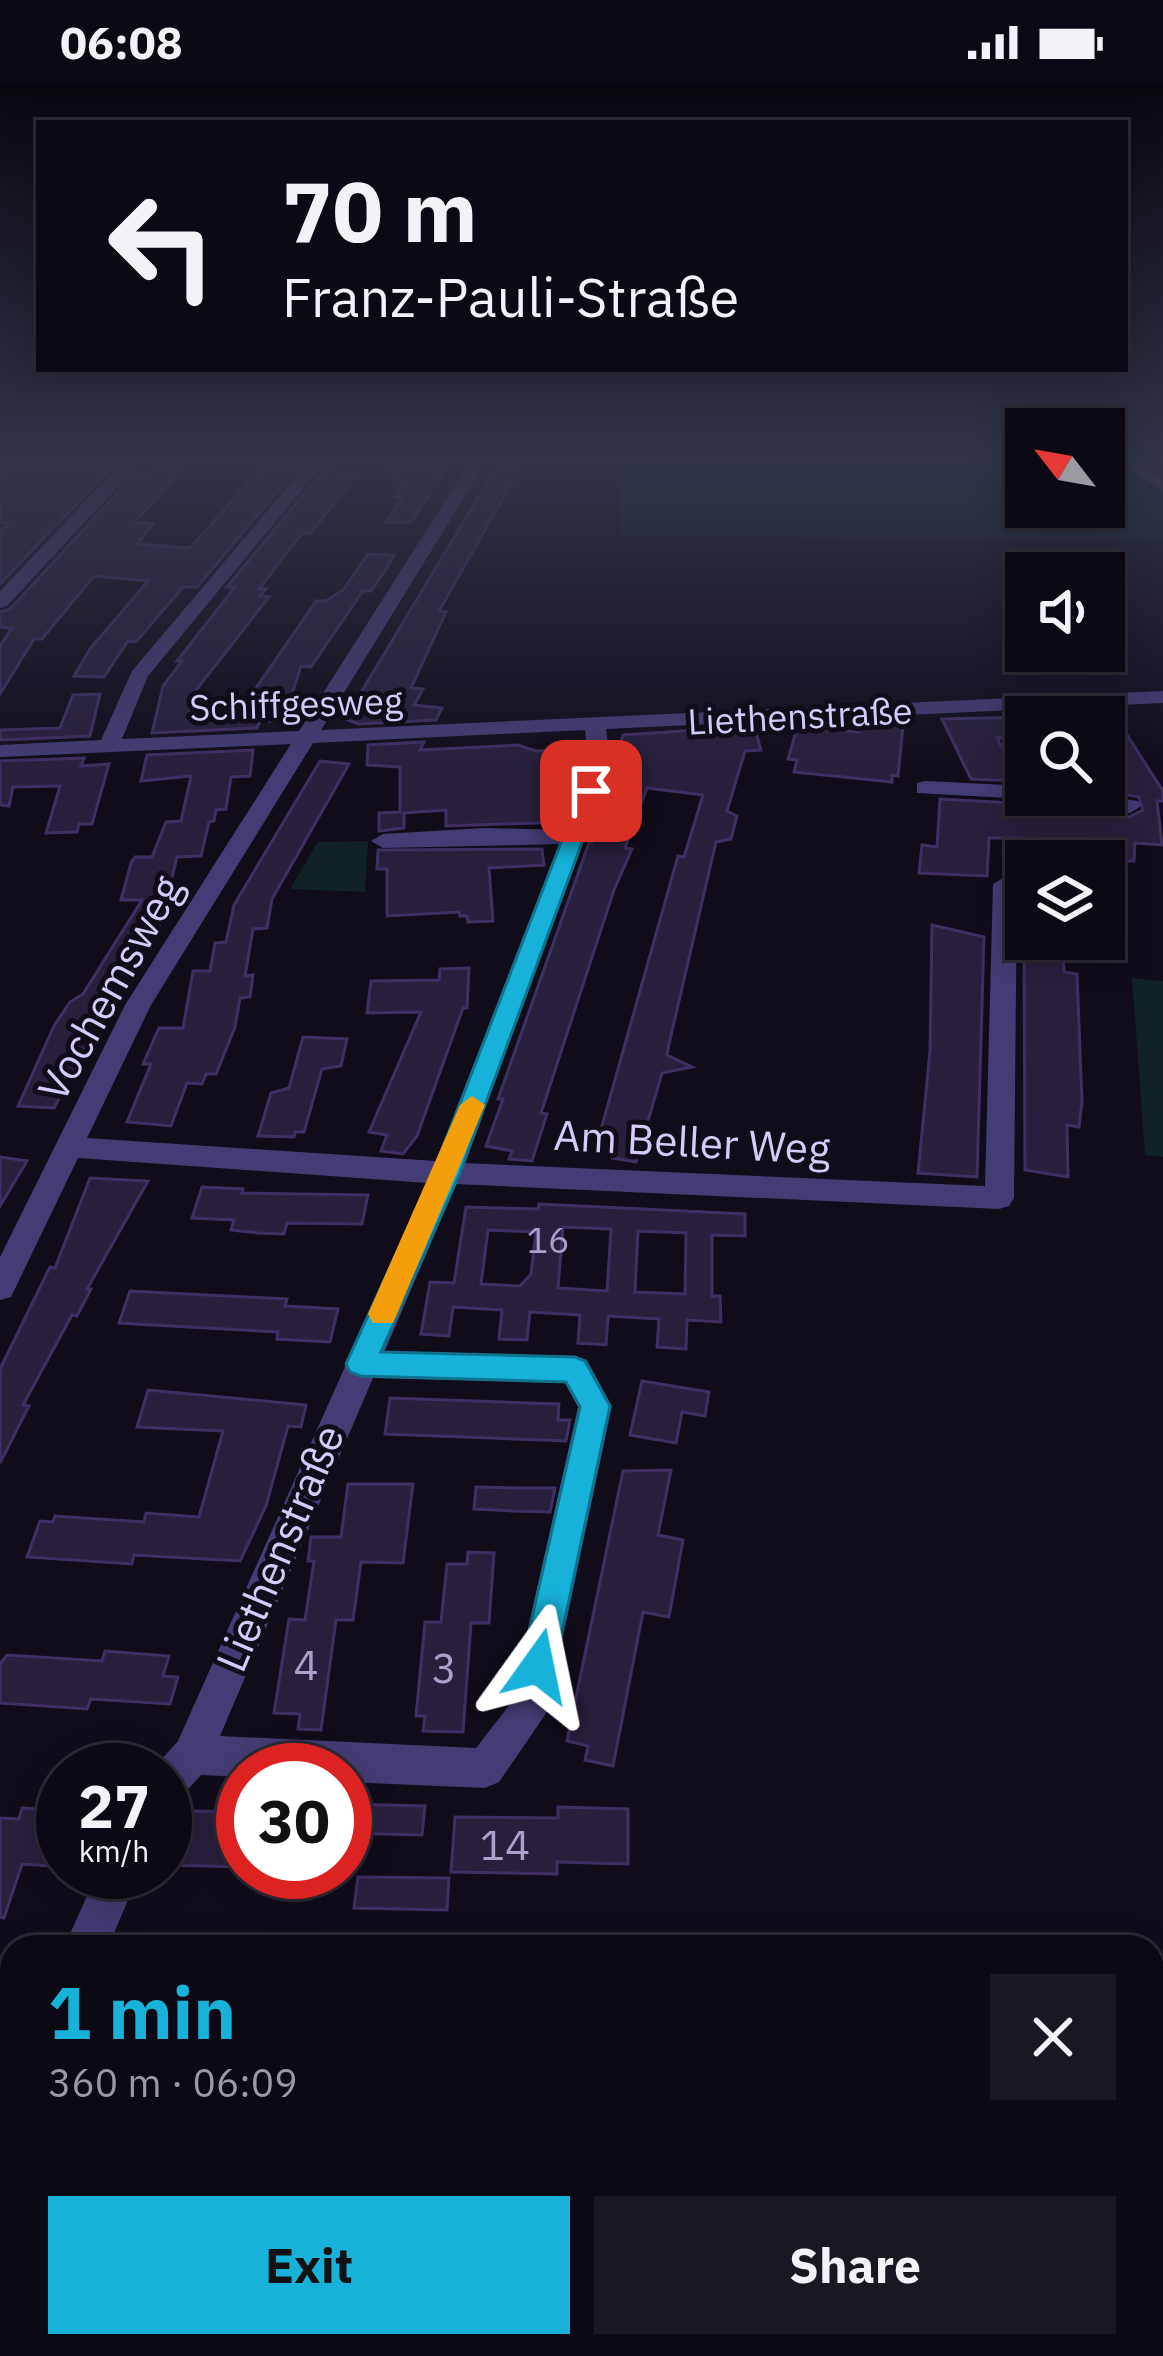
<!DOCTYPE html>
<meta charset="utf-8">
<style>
:root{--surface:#0c0914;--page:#1a1722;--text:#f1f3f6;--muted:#9a9aa0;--line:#2c2a34;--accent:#17b1d9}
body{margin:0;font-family:"IBM Plex Sans",sans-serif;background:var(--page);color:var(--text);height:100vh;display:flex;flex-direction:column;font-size:45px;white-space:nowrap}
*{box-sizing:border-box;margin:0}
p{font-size:39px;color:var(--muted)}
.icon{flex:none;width:66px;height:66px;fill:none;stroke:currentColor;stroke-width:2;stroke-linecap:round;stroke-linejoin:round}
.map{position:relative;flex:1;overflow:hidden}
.drawer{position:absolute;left:0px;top:1851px;width:1164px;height:423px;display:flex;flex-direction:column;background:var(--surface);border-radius:36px 36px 0 0;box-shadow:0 6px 30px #0003,0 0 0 3px var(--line)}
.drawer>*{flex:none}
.top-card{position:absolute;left:36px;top:36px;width:1092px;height:252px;border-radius:0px;box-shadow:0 6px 30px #0003,0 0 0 3px var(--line);background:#0c0914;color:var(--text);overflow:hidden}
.needle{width:78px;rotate:301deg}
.fabs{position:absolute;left:1005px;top:324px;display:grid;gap:24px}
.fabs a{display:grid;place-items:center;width:120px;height:120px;border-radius:0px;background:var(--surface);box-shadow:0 6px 30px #0003,0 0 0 3px var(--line);font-size:60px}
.speed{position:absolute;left:36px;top:1659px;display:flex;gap:24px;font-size:60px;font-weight:700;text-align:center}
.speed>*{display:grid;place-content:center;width:156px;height:156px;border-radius:50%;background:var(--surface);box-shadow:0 6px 30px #0003,0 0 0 3px var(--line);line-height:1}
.speed small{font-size:30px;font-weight:400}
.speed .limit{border:18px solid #d22;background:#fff;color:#111}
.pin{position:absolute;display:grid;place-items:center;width:102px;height:102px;color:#fff;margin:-51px;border-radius:24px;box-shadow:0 6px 18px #0006}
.me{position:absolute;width:132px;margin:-66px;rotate:12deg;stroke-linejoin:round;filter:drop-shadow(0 0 9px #0008)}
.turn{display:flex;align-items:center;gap:42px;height:252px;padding:0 48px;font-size:54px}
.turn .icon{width:156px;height:156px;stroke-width:2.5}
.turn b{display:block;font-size:84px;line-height:102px}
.round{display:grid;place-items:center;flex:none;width:126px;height:126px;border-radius:0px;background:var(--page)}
.overview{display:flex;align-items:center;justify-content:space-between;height:204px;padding:0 48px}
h1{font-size:72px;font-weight:800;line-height:90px;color:var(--accent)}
.action{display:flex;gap:24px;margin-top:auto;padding:24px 48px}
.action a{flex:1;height:138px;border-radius:0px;background:var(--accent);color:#111;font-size:48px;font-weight:800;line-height:138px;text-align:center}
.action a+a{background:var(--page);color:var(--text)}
.status{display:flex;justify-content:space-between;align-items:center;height:84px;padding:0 60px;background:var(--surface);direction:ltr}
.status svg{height:33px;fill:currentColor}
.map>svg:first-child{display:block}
.green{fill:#102223}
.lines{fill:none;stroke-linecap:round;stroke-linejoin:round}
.stream{stroke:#0f1937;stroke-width:4.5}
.building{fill:#281f3d;stroke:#3f2f62;stroke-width:3;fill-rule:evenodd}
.minor{fill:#443c74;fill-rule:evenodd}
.major{fill:#c75dee;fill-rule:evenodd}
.route{fill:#17b1d9;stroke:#0f738d;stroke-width:3}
.slow{fill:#f59e0b}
.labels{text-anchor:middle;stroke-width:10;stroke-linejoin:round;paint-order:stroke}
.far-street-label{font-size:36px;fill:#d5cbf9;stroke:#100c1a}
.number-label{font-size:36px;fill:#aaa0ca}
.street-label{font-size:42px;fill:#d5cbf9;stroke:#100c1a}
.near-number-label{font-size:42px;fill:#aaa0ca}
</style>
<div class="status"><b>06:08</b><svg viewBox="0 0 49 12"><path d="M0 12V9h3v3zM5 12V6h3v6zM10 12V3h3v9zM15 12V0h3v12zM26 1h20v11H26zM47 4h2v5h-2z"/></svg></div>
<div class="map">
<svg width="1163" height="2272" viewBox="0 0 1163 2272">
<rect width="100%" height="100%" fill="#100c1a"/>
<path class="green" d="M621,373H1026V423H1104L1105,373L1163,414V457L619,451Z
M368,757L365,808L290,805L318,758Z
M1132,894L1163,897V1073L1145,1071Z
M273,2262H514L513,2272H281Z"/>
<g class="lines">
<path class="stream" d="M1155,406L1163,411"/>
</g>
<path class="building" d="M166,373H193L135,438L153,440L137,460L190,464L265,380L298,383L197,503H183L136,558L128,557L104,593L74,592L90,565L148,497L94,492L42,555H34L0,610V562L12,544L0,543V528L10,525L135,390H151Z
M377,373L428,377L431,373L453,374L411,438H386L403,414L394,413L403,399Z
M0,379L107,388L0,500V447L9,440L0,439Z
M497,382L520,384L439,527L446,528L411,604L423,605L414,621L442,624L436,636L359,640L345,635Z
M324,386L358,389L311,449H302L259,505H266L260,512L269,513L196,606L188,635L234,636L316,517H326L343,506L368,470L394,471L387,484L371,507H363L311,583L301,582L290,616L274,637H260L257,644L152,649L163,602L182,577H177L235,503H227Z
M100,610L90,652L0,656V646L60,644L73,611Z
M1104,626H1111L1163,707V717H1157L1162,761L1135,759L1134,777H1022L1021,754H989L987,792L919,789L922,761L937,763L940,715L1048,721L1129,733L1143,726L1139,713L1104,707Z
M1026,633V653L997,654L1019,697L971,695L942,635Z
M870,639L903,642L898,692L892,691V698L794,688L797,676L788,675L797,644L860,648L861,641Z
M727,644L755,645L761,666L745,667L727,727L737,732L731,755L716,758L669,960L667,971L692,983L662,989L636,1078L613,1074L615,1066L596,1063L678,772L684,773L703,711L647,704L625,764L632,765L614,806L541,1029L547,1030L532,1077L509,1075L512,1067L486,1062L503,1015H498L591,753L592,757L623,651Z
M424,658L420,666L518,661L536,667L569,666L570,673H578L581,691L563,738L446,742V726L404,729V744L379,747V729L400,728V683L367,681L368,661Z
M253,666L250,692L231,693L226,725L216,726L214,737L209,738L201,772L177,773L167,815L176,814L125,898L121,896L54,1024L18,1022L54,942L70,918L83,910L142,816H121L131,779L135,773H152L166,738L181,737L191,692L141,697L147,671Z
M84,674L81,682L109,680L92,740H79L77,748L46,749L60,702L13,703L9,722L0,721V677Z
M320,677L349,680L272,815L267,844L253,845L245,892L253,891L250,913L240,914L235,943L216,990H206L202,1000L187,999L171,1042L127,1038L151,980H143L159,944H183L193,887H210L215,859L226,858L234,821Z
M542,765L544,781L489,784L493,837L468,838L467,832H460L459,828L387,832V785H377L378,766Z
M932,841L984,853L977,1093L918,1089L930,967Z
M1024,855H1062L1064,888L1077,890L1082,1018L1079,1043L1067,1041L1068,1093L1025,1086Z
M469,884L467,924H463L417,1052L403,1070L381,1067L387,1051L369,1048L421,928L367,929L371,897L439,896L440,885Z
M303,953L347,955L341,982L322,985L304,1048H295L294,1053L258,1052L271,1009L289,1004Z
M0,1073L27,1077L0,1122Z
M90,1094L148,1097L87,1205H91L77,1232L72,1231L35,1299L23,1321L29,1322L0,1379V1285L50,1183L55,1184Z
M202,1103L243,1105L242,1109L368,1111L362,1140L287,1139L284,1150L258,1149L231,1146L234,1136L192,1134Z
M539,1120L745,1130V1152L712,1151V1212H720L721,1238L687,1236L686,1265L657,1263L659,1235L608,1232L606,1261L578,1259L580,1231L530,1228L527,1256L499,1255L502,1226L453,1223L449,1252L421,1250L430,1198L454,1199L466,1123L538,1125ZM563,1143L611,1145L607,1207L558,1204ZM488,1146L536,1148L531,1190L520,1202L481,1200ZM638,1147L686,1149L685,1210L635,1208Z
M130,1207L287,1215L285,1222L338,1225L330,1258L277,1255L278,1248L119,1239Z
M642,1297L709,1308L705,1332L682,1328L676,1359L630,1351Z
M148,1306L306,1321L301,1343L288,1342L266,1422L240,1477L134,1471L132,1480L27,1473L40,1437L53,1438L55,1432L144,1438L146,1429L199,1433L223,1347L137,1343Z
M390,1314L559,1320L558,1336H570L566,1357L385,1350Z
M671,1386L658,1451L683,1456L669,1533L643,1528L613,1682L585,1676L588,1662L567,1657L623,1387Z
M348,1400H413L403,1479L361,1478L353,1536H336L321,1646L298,1645L300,1630L274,1629L289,1535L305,1536L314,1477H308L311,1453H341Z
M476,1403L517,1404H555L550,1428L514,1427L474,1425Z
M468,1468L494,1469L489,1539H471L463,1648L423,1647L425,1632H416L425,1538H441L447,1480H467Z
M105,1567L169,1572L163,1592L178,1593L170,1620L91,1615L87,1625L0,1619V1580L7,1571L102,1577Z
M345,1720L425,1722L422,1751L345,1749Z
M558,1723L628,1725V1780L557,1778V1790L451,1788L455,1733L558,1734Z
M22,1724L63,1727V1783L22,1780L4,1834L0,1833V1734L19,1735Z
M193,1727L243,1728V1783L166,1781L170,1761H186Z
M358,1793L449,1794L447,1826L354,1824Z"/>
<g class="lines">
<path class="minor" d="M33,373H145L7,522L0,524V507L117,384L41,378Z
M313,373H329L148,592L122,655L299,647L473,373H489L321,646L1163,607V619L606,645L611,684L464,1079L985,1102L993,800L1005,793L1017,800L1014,1114L1009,1122L999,1125L456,1100L385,1267L575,1272L587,1276L612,1322L547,1628L499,1698L485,1704L345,1698V1686H243V1693L201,1691L179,1715L165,1721V1686H152L178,1657L427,1099L78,1074L11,1213L0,1216V1173L125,921L291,660L0,673V661L101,656L132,587ZM585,646L589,684L565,746L483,744L383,750L371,757L383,764L560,760L436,1077L87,1054L151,921L313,659ZM373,1294L565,1299L578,1323L511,1619L476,1664L220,1652Z
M1109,373H1128L1163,395V407Z
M925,697L1026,702V711H1098L1138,717L1141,722L1130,729L1061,717L917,709V699Z
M98,1788H140L108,1863H64Z
M12,2059V2144L0,2149V2064Z"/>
<path class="major" d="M0,1910L12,1911V1955L0,1954Z
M1152,1936H1163V1980H1152Z"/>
</g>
<linearGradient id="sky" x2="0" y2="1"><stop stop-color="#09070e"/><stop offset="0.54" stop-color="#313449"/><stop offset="1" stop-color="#313449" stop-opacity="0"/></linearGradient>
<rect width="1163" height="691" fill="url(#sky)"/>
<path class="route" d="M591,701L601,707L460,1089L381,1268L575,1273L585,1277L610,1322L555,1582L550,1594L538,1599L526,1594L521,1582L580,1323L566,1298L361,1292L350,1288L346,1280L433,1089L581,707Z"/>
<path class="slow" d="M472,1012L485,1021L397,1230L393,1239H373L368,1230L460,1021Z"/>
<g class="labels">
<g class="far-street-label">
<text transform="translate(296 620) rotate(-2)" y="13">Schiffgesweg</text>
<text transform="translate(800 632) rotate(-3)" y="13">Liethenstraße</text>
</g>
<g class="number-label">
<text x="548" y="1169">16</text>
</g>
<g class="street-label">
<text transform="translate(110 904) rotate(-61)" y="15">Vochemsweg</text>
<text transform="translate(692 1058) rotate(3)" y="15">Am Beller Weg</text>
<text transform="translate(280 1464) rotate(-67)" y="15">Liethenstraße</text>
</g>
<g class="near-number-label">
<text x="306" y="1596">4</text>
<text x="444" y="1599">3</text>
<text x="505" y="1776">14</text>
</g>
</g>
</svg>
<div class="fabs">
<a><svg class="needle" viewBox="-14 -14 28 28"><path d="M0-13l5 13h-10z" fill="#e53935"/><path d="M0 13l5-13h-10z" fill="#9a9aa0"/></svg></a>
<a><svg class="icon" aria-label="sound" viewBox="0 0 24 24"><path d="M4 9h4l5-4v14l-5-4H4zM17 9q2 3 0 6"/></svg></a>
<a><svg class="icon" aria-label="search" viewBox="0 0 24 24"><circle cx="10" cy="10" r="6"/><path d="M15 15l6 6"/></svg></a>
<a><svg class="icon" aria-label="layers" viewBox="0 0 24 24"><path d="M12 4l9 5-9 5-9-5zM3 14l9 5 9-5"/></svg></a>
</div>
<div class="speed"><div>27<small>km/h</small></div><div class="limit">30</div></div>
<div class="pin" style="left:591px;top:707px;background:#d93025"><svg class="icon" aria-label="arrive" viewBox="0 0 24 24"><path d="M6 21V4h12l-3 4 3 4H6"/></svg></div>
<svg class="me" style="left:538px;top:1582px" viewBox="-20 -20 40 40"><path d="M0-17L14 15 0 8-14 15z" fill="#17b1d9" stroke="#fff" stroke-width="4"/></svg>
<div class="top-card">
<div class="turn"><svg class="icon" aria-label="left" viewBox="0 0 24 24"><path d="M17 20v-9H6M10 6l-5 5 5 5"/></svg><div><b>70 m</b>Franz-Pauli-Straße</div></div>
</div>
<section class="drawer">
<div class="overview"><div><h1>1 min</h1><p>360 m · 06:09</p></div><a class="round"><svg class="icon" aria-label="close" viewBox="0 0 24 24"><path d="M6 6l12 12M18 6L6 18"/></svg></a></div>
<div class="action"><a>Exit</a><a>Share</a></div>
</section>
</div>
